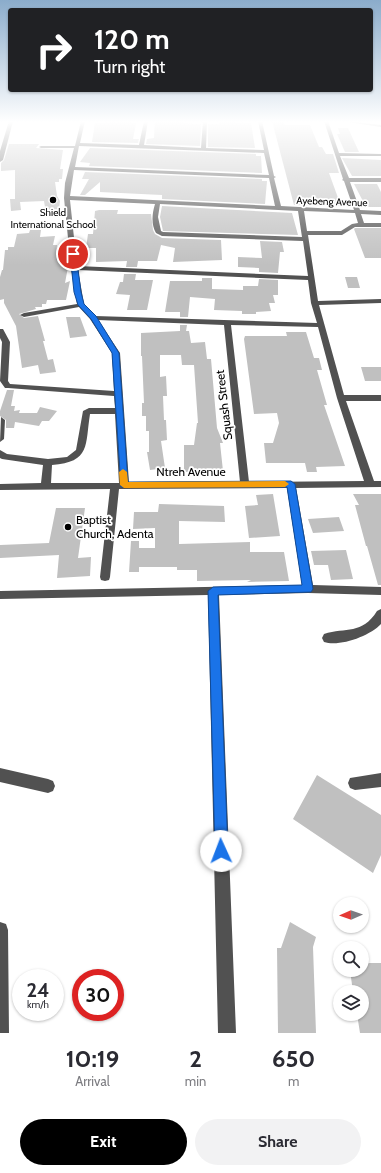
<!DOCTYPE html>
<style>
:root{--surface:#fff;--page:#f2f2f3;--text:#2b2b33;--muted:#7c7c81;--accent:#000}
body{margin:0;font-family:Cabin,sans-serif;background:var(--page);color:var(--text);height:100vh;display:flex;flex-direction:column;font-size:15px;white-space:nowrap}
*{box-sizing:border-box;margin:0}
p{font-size:13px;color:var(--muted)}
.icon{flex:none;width:22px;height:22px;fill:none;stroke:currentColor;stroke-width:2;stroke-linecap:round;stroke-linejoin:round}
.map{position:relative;height:1033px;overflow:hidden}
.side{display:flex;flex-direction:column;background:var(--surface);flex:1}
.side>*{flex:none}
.hud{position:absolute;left:8px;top:8px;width:365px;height:84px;border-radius:4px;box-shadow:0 1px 3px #0004;background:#202124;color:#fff;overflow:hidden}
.needle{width:26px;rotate:268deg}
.buttons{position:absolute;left:333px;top:897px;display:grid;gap:8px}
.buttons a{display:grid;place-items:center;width:36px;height:36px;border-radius:50%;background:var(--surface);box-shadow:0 1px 3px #0004;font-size:20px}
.speed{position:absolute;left:12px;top:969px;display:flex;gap:8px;font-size:20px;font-weight:700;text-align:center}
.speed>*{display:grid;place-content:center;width:52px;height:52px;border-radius:50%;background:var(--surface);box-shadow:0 1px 3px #0004;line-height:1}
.speed small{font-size:10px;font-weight:400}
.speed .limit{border:6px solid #d22;background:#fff;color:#111}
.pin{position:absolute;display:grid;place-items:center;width:34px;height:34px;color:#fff;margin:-17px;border:2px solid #fff;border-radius:50%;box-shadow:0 1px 4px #0007}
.me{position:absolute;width:44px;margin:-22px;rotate:358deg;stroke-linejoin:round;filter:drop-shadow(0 0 3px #0008)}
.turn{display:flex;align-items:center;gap:14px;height:84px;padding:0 20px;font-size:18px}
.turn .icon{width:52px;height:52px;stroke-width:2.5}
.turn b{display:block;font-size:28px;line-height:34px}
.eta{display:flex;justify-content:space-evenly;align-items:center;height:68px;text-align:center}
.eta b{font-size:24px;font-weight:800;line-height:28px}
.primary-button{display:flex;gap:8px;margin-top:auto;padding:8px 20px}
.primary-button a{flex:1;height:46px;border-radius:24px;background:var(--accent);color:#fff;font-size:16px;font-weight:800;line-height:46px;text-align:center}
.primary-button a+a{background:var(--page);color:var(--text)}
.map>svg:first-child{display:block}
.building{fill:#c0c0c0}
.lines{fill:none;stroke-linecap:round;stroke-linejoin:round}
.minor{fill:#515151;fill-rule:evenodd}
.route{fill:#1a73e8;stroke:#114b97}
.slow{fill:#f59e0b}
.poi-dot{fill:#000;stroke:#fff;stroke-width:1.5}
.labels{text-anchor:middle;stroke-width:3.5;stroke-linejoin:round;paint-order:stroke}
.far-street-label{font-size:10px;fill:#000;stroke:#fff}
.far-poi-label{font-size:10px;fill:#000;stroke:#fff}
.street-label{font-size:12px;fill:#000;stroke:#fff}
.poi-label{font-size:12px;fill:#000;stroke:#fff;text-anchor:start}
</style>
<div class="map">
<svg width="381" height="1033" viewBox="0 0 381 1033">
<rect width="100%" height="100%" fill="#fff"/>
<path class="building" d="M155,121H183V123L201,124L200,146L146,144L147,139L154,138Z
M272,121H282L285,125H310L319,147H322L326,154H333L339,173H329L341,206L294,205Z
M129,122L136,123L133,139H139L138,143L92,142L95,123Z
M219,122L251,123L255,148L208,147V124H219Z
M338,128H348L359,152H345L337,134H340Z
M9,144H39L36,148L63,150L60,169H63L62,179H59V182H55L57,196L60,201L59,209L49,210L48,207H45L44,201L20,202L21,210L11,211L10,199H15V170L1,171V163L4,160Z
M90,148L256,154V156H261L262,173L89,166L90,163L80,162Z
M342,158L381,160V176H352Z
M85,172L262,179V181H267L265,204L162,199V195L100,192V182L85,195H80L89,179H82Z
M354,184H377L381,192V207H366Z
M162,206L292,213L298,235L163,231L160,217Z
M99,210H118L117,214H151L153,230L155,234L162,238L221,240L222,260L173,262L175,248L161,245L157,261H138L137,267H126L127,261L96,262V248H86L88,234H93L95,211Z
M355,228H381V258H365L354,229Z
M30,230H41L40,237L55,236L53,245H57L56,253L68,252V267L65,283L70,281L66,300H47L46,304H42V307H35L36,309L19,314L24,318L38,316L45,341H43L48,360L53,359L56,372L40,374L38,365L22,368L16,326L4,303V299L0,300V277L2,270H3L5,250H8V247H14L17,234L29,233Z
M260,241L282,242L284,252H280L278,273L259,272V268L238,267V257L262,258Z
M124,274H136L135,280H153L147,310H127L130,295L116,294L120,282H123Z
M345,277H357L360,288H348Z
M202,278H212V289L243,290V286H258L259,279L278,280V295H273L275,303H269L271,311L256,312V314H242V311L214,310L215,299L190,297L188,317H180V312H165L170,281H202Z
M66,317H80L87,336L70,338Z
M180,325H187L186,331H189L191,343L205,342L207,359H211L217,428L223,443H220L223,471L184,472V445H194L197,423H198L194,365H182L181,355H160V377L166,376L167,396H163L164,420H166L167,440L161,441L165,468L150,470L147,452H149V431H146V416H142V403H144L142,356H141V333L180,331Z
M286,332H306L314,358H319L322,370H317L327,405H324L345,466L316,467L317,472H307L305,463H266L264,443H273L279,423L277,413L254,414L244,339L245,336H287Z
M361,367H381V381H365Z
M7,390H14L11,406H15L14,411L20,410L19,413H37L40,407L57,411L49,421H42L39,426L15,422L14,428H6V420L0,416V411Z
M273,494L280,536L249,538L245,506L258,505L256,495Z
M353,494H381V585H378L367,546H366L355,505H359Z
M159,504L224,506L225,522L179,521V544L250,542V552H284L289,581L247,582L251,580L197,581V570H177V567H139V572H129L131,541H139V548H155V528L133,529L134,512H158Z
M56,508H85L78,558L91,557L90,576L57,578L59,555L0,558V545L49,543Z
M339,517L344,531L313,533L308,519Z
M346,550L353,579L331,580L328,565H314L311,551Z
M317,775L381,815V855L373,873L293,819Z
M290,922L316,937L313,947L316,1033H278L277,948H281Z
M362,963H381V1033H360L357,1014H362V992H353L350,970H362Z"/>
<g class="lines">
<path class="minor" d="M9,121H13L3,160L0,162V151Z
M81,121H85L80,143L139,145L144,121H148L144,145L201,148L203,121H207L206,148L264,150L258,121H262L274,176L276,177L274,178L281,206L354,210L344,181L342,180L343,179L324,121H328L339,153L381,154V156H340L349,178H381V182H350L360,210L381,211V215L361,214L364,223H381V227H355L342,235H308L318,301L381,299V303L319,305L344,395H381V401H346L374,481H381V487L296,488L313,585L381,587V595L308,593L219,595L236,1033H218L208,595L0,599V591L302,585L287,488L119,489L110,577L109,580L105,581L101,580L100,577L110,489L0,490V484L41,483L43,465L2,459L0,458V450L7,454L48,459L67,457L76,450L83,411L89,408H115L114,396L8,388H5L0,381L2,342L0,338V329H3L10,342L8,381L10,384L114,391L112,353L90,319L79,307L24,317L20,315L24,313L77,304L71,268L64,198L65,183L74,148H41L39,147L41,146H75ZM79,146L264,153L269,175L75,167ZM74,170L269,178L275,206L70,196ZM70,200L155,204C152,214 151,224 156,233L162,236L303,241L308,276L77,266ZM160,204L298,211L302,237L163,232L161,231L158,217ZM304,211L355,213L358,223L352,224L341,231H307ZM78,270L308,280L311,303L317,323L95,316L84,304ZM98,320L224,325L240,482L129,483L120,353ZM231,325L318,327L337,398L364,481L249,482ZM90,414H115L119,483H51L52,465C91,462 85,445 90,414Z
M346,121L381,125V127L348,122Z
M1,417L5,420L4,439L0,442Z
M381,609V624C370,636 340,647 324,642L322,638L324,634C346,627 362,635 377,611Z
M0,768L48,779L53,781L55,786L53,791L48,793L0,782Z
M381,773V787L355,790L350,788L348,783L350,778Z
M0,922L6,924L8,930L9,1033H0Z"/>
</g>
<linearGradient id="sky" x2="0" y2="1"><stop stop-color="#8baccb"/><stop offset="0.46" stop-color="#fff"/><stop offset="1" stop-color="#fff" stop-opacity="0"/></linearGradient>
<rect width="381" height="265" fill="url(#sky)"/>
<path class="route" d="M73,252L76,254L81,292L84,304L96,316L119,353L128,482L291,481L295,484L313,589L311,592L218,595L228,851L226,856L221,858L216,856L215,851L208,591L213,587L302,585L287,487H121L112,353L91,319L78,305L74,292L70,254Z"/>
<path class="slow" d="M123,469L127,472L128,482L285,481L289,484L285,487L124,488L120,485L119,472Z"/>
<g class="poi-dot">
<circle cx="53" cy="200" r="4"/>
<circle cx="68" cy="527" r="4"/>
</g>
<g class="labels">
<g class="far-street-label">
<text transform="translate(332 201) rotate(2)" y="4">Ayebeng Avenue</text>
</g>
<g class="far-poi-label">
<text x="53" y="216">Shield<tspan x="53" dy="12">International School</tspan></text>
</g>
<g class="street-label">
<text transform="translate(224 405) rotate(-97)" y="4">Squash Street</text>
<text x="191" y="476">Ntreh Avenue</text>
</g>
<g class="poi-label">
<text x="76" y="524">Baptist<tspan x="76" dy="14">Church, Adenta</tspan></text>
</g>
</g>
</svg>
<div class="buttons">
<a><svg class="needle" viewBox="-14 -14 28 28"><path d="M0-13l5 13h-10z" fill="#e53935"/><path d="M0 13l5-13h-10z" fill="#7c7c81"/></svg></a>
<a><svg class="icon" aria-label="search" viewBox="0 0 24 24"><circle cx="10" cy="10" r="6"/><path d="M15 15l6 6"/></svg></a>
<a><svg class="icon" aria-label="layers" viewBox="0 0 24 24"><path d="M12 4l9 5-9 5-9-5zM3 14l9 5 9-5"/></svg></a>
</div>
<div class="speed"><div>24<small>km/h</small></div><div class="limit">30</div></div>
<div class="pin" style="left:73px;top:254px;background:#d93025"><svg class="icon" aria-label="arrive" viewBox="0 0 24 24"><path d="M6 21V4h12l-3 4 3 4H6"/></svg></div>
<svg class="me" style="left:221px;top:851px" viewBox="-20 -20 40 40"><circle r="19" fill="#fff"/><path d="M0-13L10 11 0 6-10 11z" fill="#1a73e8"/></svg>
<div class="hud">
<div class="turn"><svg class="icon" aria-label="right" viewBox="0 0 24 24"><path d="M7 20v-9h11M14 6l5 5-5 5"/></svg><div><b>120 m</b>Turn right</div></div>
</div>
</div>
<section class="side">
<div class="eta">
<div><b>10:19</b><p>Arrival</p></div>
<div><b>2</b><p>min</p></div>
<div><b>650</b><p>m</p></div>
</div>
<div class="primary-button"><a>Exit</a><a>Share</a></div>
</section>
